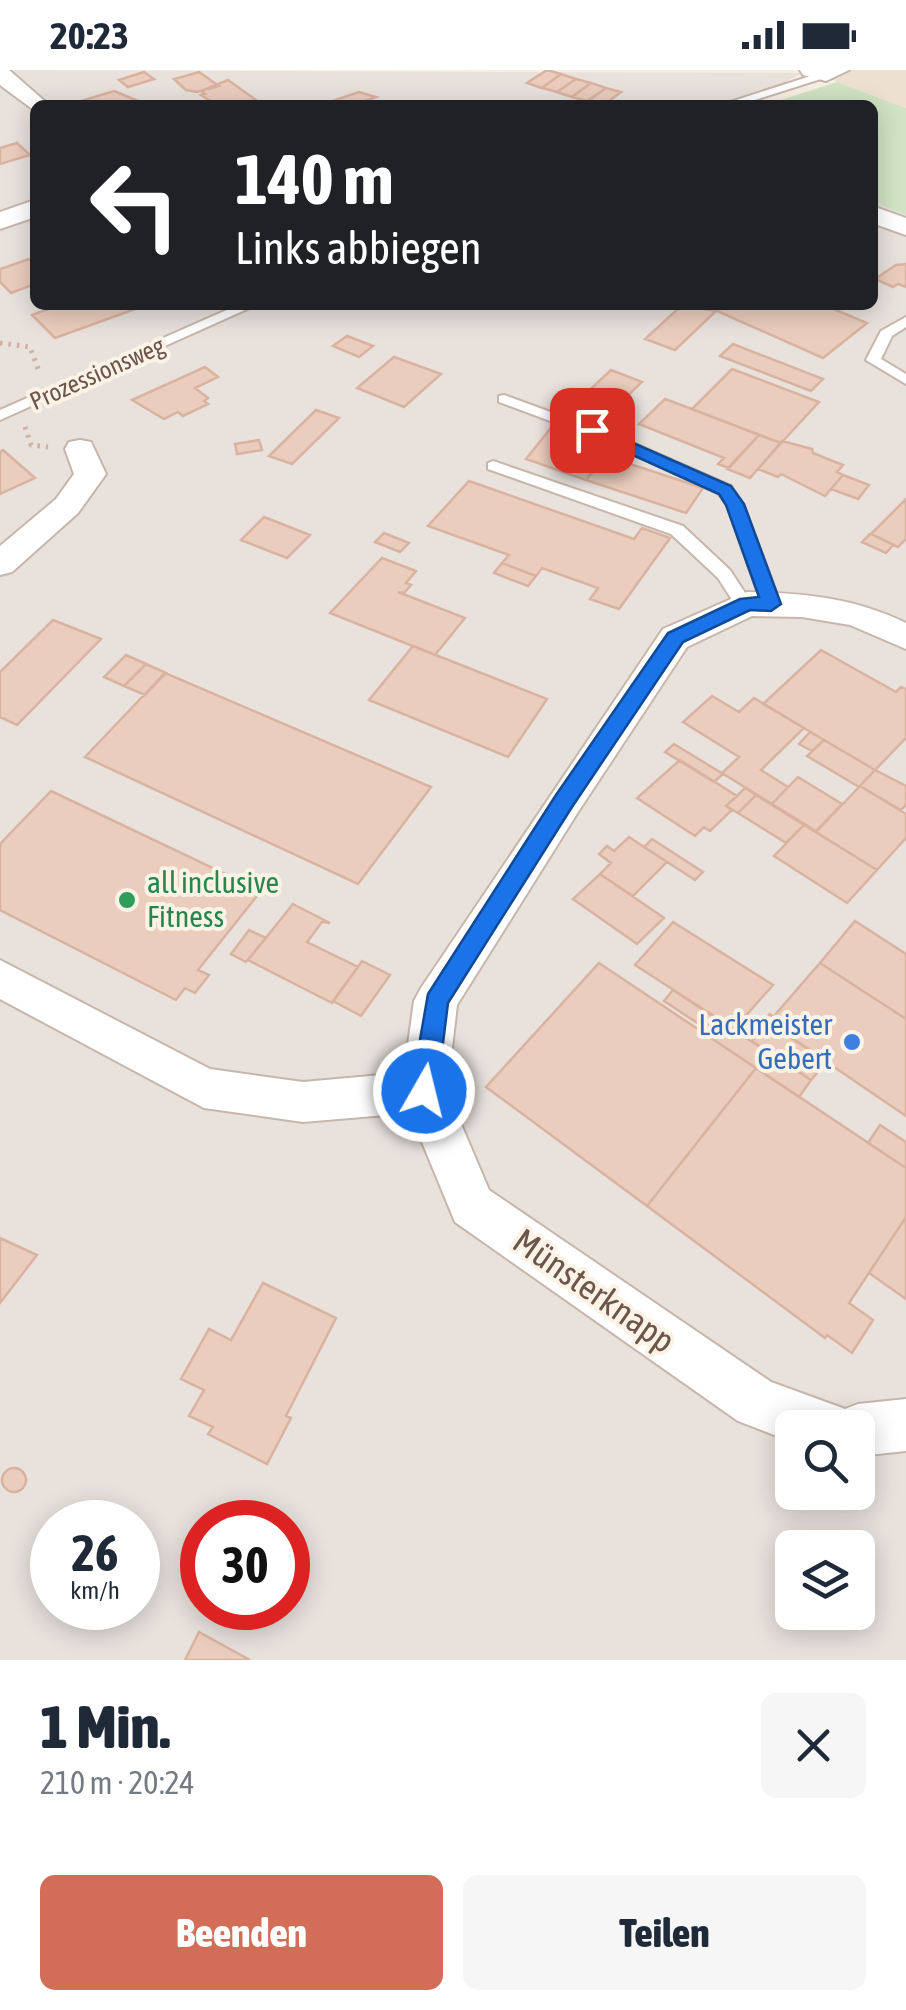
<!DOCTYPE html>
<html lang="de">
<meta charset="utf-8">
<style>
:root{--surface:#fff;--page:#f6f6f7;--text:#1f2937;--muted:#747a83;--accent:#d26d57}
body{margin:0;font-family:"Asap Condensed",sans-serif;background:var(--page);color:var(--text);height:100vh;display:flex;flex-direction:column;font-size:38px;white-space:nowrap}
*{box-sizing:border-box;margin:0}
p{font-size:32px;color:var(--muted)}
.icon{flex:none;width:55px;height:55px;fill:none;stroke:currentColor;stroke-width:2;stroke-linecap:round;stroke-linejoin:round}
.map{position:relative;height:1590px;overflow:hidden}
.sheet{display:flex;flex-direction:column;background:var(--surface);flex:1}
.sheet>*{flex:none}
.top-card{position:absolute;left:30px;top:30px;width:848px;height:210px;border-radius:15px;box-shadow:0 5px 25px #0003;background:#202124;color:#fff;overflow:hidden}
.tools{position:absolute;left:775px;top:1340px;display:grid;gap:20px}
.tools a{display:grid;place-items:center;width:100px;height:100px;border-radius:15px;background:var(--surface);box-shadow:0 5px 25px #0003;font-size:50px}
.speed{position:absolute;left:30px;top:1430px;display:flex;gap:20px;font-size:50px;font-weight:700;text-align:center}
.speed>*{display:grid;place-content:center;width:130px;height:130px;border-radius:50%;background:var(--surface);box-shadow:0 5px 25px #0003;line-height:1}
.speed small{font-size:25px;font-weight:400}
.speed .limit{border:15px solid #d22;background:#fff;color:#111}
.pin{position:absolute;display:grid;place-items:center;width:85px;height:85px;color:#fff;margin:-42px;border-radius:20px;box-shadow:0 5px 15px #0006}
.me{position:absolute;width:110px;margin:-55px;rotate:8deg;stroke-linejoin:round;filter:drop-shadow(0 0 8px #0008)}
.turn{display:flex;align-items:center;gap:35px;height:210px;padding:0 40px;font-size:45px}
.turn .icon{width:130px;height:130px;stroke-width:2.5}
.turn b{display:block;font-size:70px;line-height:85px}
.round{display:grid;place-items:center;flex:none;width:105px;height:105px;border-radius:15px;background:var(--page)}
.summary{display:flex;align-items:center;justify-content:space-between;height:170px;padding:0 40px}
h1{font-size:60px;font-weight:800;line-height:75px}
.action{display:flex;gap:20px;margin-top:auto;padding:20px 40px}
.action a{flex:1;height:115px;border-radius:15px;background:var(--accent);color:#fff;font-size:40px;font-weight:800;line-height:115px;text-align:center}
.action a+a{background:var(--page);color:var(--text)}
.status{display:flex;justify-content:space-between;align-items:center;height:70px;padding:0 50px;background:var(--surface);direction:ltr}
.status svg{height:28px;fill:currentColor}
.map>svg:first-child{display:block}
.residential{fill:#eee0d1}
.industrial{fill:#e8e1dc;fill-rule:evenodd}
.green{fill:#d1e3c3}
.building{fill:#eacdbd;stroke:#dab3a0;stroke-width:2.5}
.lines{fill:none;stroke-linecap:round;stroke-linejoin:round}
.lane-casing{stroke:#c7b6ab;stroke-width:4}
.street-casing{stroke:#c7b6ab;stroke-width:4}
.path{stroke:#ceb0a1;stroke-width:5;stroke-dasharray:2.5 6;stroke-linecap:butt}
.lane{fill:#fff;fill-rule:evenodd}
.street{fill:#fff;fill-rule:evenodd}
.route{fill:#1a73e8;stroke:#114b97;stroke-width:2.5}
.leisure-dot{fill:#2e9e5b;stroke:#fcf3e7;stroke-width:4}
.shop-dot{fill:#3f7fe0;stroke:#fcf3e7;stroke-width:4}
.labels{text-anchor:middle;stroke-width:8;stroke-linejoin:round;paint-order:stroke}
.far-street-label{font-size:25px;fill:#6c564c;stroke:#fcf3e7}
.leisure-label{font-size:30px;fill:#27864d;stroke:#fcf3e7;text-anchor:start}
.shop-label{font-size:30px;fill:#366cbe;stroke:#fcf3e7;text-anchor:end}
.near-street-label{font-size:35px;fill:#6c564c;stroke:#fcf3e7}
</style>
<div class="status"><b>20:23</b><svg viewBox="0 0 49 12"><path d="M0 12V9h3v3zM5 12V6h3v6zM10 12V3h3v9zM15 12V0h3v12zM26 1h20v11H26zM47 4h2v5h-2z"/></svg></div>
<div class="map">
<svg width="906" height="1590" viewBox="0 0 906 1590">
<rect width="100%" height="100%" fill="#f8eee2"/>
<path class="residential" d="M820,0H906V38L837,12Z"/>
<path class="industrial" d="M0,0L802,3L742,35H35V235H872L873,132L906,145V1590H0ZM792,1358H858V1422H792ZM52,1452H138V1538H52ZM202,1452H288V1538H202ZM792,1478H858V1542H792Z"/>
<path class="green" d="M837,12L906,38V145L873,132L872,35H766Z"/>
<path class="building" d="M547,0L561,4L542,18L527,13Z
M144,2L154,9L128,17L119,10Z
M199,2L219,16L197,22L186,20L174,9Z
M561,4L576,9L557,22L542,18Z
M576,9L591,13L572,27L557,22Z
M228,10L256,30L227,35L221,31L213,33L201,25L205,24L201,21Z
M591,13L606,18L587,31L572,27Z
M606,18L621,22L604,35L587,32Z
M114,21L136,30L129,32L132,35H86L81,31Z
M359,22L376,27L362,32L372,35H343L335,30Z
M17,73L30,85L0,94V78Z
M35,187V214L11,223L0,212V199Z
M906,194V217L898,214L893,217L875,209L896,195Z
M59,235H146L55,268L32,245Z
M682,235L716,241L675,280L645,269Z
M824,235L867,253L823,288L706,236Z
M347,266L373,276L359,287L333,276Z
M733,274L823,309L811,321L720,286Z
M394,287L441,304L404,337L357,318Z
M205,297L218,307L195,318L208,328L204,331L208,334L183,346L178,342L164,349L132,330Z
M732,299L819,332L781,373L692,339Z
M611,300L642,312L596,356L565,343Z
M665,329L692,339L759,365L729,398L718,394L724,388L639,354Z
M316,340L339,348L292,394L269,386Z
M554,354L615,374L586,410L526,389Z
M759,365L781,373L750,408L727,399Z
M259,370L262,380L237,384L235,374Z
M782,371L812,379L813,383L843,395L837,402L843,405L825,426L781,404L778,407L758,399Z
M3,380L35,408L0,424V382Z
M605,386H606L703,418L686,443L586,410Z
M843,405L869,415L858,429L831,419Z
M469,411L634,469L642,458L670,468L619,539L590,529L598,518L542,498L536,506L502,493L509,485L428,456Z
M906,429V469L898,477L871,464Z
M264,447L310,465L287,488L241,470Z
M384,463L409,473L400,482L375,472Z
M870,464H871L893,475L886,483L862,472Z
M382,488L416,501L406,513L411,515L404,523L398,522L465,548L435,585L330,543Z
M502,493L536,506L528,516L494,503Z
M53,550L101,569L17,655L0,647V602Z
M413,576L547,629L508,687L369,630Z
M821,580L896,622L901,617L906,619V668L875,700L763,634Z
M126,585L146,594L124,616L104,607Z
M146,594L166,603L145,625L124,616Z
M165,603L431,717L358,814L85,687Z
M712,626L739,642L754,628L804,658L761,700L788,717L772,734L722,703L739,687L683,652Z
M810,662L824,670L812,681L799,674Z
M824,670L875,700L859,717L807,686Z
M674,674L723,704L714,712L665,682Z
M680,690L737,726L726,736L732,740L710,761L704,757L695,766L637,728Z
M875,700L906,716V735L901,740L860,716Z
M798,707L842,734L816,761L772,734Z
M860,716L906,744V768L877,800L816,762Z
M745,718L756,725L738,743L726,736Z
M51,721L261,821L198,900L209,905L195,923L185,918L176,930L0,840V774Z
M756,725L804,755L786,773L738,743Z
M804,755L877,800L847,833L774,786Z
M629,767L667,792L633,826L600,804L611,793L599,784L607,776L614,781Z
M652,769L703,802L695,810L644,777Z
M600,804L664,848L637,874L573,829Z
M293,834L330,853L322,852L307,872L358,897L332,933L248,890Z
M855,851L906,884V949L820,893Z
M673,852L773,915L734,959L635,895Z
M249,860L266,868L246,892L231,884Z
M362,891L390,905L361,946L333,931Z
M599,893L756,998L647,1136L486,1017Z
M820,893L906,949V1046L765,950L770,944L773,947Z
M673,920L714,947L705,958L664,931Z
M714,947L811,1010L799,1027L702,962Z
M768,952L827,991L811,1010L752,971Z
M756,998L906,1098V1147L849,1233L873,1250L852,1283L827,1265L825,1268L647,1136Z
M880,1055L906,1072V1098L868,1073Z
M906,1147V1229L869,1203Z
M0,1168L37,1185L0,1233Z
M263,1213L336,1248L286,1346L291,1348L267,1394L208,1364L213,1357L189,1346L204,1320L181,1309L209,1259L231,1270Z
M2 1410a12 12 0 1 1 24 0a12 12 0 1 1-24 0Z
M199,1562L250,1590H185Z"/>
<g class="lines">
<g class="lane-casing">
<path id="lane" d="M826,1L832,4L830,6L739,35H721Z
M238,235H256L0,350V340Z
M906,247V257L892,266L881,289L906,304V314L866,290L881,261Z
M504,325L622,368L731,416L743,434L780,534L777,538H765L762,534L727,435L719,424L612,374L499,332V326Z
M493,391L683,456L730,500L753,535L750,539H738L718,508L671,464L488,399V393Z"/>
</g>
<g class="street-casing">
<path id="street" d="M0,0H9L49,35H35V41L0,15Z
M800,0H849L826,11L803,5Z
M35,130V147L0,159V142Z
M872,136L906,148V165L872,153Z
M80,370L91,372L106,404L78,443L12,502L0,505V476L56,429L74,404L65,379L69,372Z
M747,522C804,523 854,528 906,553V579L850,555L802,547L752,546L687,577L578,742L457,935L447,1021L489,1120L771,1312L845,1339L858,1334L906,1329V1381L858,1386V1358H792V1372L738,1351L455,1152L410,1043L303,1052L204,1038L0,929V890L210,999L303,1012L404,1003L414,931L421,918L663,559Z"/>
</g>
<path class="path" d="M0,273L30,277L40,304
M25,357L31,375L48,377"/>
<use href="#lane" class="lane"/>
<use href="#street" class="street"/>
</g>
<path class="route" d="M592,355L731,416L744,434L781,534L771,541L750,540L683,572L572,737L448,933L437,1021L433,1029L424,1033L415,1029L411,1021L428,924L556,725L668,563L740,529L759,527L726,435L719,424L586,364V357Z"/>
<circle class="leisure-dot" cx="127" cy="830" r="10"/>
<circle class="shop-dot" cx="852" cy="972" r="10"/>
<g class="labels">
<g class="far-street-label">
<text transform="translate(97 303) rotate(-24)" y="9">Prozessionsweg</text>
</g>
<g class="leisure-label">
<text x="147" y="823">all inclusive<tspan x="147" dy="34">Fitness</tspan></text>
</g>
<g class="shop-label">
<text x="832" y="965">Lackmeister<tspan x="832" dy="34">Gebert</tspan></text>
</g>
<g class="near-street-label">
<text transform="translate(594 1221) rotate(35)" y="12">Münsterknapp</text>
</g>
</g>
</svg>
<div class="tools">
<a><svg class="icon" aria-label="search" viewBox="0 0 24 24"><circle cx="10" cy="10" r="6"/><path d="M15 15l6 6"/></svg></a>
<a><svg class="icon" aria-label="layers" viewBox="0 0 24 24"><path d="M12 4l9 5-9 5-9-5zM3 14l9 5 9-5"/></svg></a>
</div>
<div class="speed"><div>26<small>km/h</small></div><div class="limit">30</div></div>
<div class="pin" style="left:592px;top:360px;background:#d93025"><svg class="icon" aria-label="arrive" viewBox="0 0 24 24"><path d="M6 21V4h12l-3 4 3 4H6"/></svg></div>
<svg class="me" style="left:424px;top:1021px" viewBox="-20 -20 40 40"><circle r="17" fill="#1a73e8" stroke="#fff" stroke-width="3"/><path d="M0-11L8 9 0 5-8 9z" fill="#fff"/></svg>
<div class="top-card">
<div class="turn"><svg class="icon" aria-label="left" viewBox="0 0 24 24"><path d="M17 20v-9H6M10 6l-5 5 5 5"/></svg><div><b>140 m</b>Links abbiegen</div></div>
</div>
</div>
<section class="sheet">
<div class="summary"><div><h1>1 Min.</h1><p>210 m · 20:24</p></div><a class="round"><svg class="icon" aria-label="close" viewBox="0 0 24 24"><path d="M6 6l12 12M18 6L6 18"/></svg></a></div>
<div class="action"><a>Beenden</a><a>Teilen</a></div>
</section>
